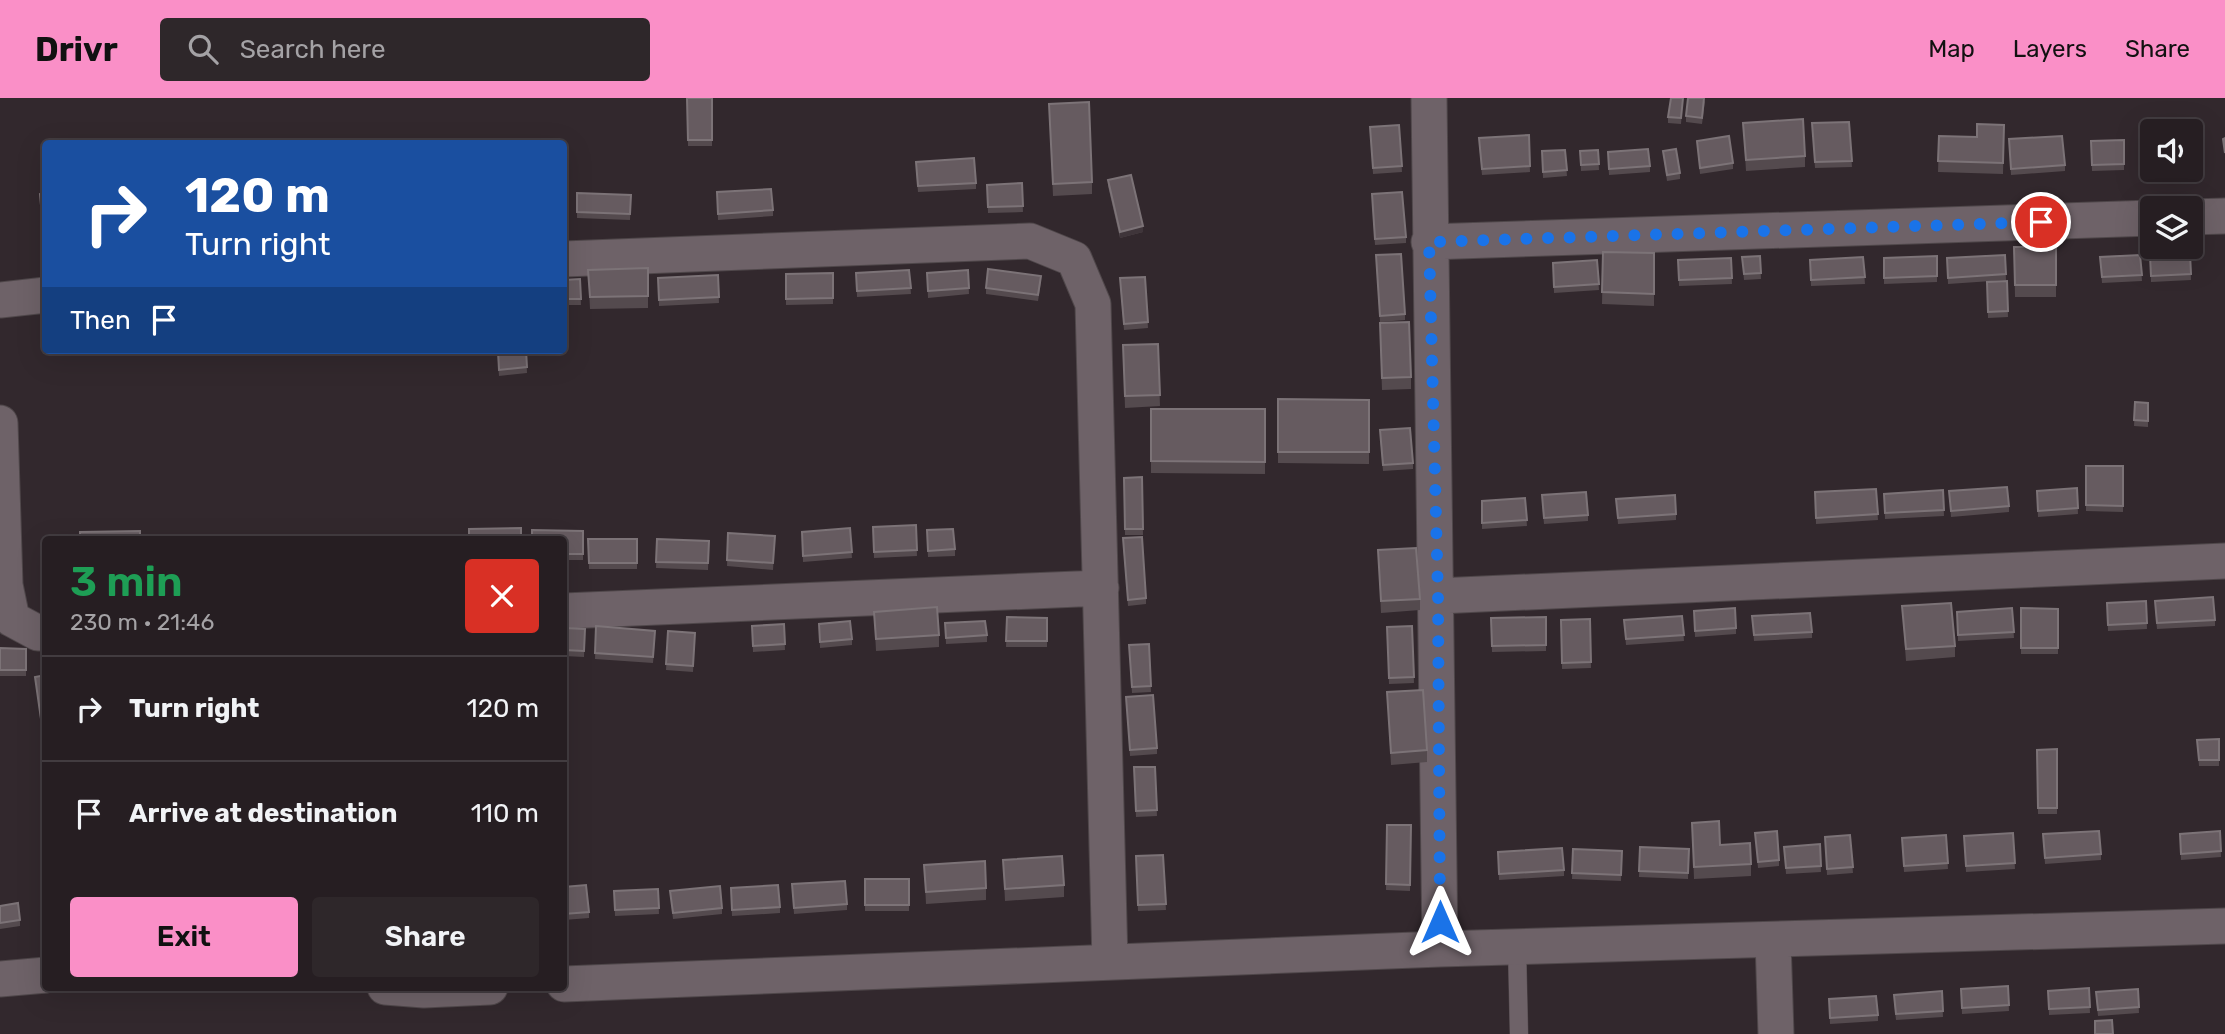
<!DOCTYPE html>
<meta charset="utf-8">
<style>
:root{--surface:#261e22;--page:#2e272a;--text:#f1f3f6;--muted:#a4a2a5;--line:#423c40;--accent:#fa8fc7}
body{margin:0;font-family:Rubik,sans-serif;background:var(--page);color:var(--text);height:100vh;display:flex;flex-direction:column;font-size:26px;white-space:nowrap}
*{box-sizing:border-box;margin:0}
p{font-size:23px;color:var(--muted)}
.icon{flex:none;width:38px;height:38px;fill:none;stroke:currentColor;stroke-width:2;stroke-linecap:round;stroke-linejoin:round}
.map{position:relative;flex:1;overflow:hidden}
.sheet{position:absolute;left:42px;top:438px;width:525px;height:455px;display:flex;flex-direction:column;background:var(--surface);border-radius:7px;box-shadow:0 7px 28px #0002,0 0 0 2px var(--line)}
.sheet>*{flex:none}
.guide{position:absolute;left:42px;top:42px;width:525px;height:214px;border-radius:7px;box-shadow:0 7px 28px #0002,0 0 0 2px var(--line);background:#1a4fa0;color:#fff;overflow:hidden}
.controls{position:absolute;left:2140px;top:21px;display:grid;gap:14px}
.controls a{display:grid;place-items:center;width:63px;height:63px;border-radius:7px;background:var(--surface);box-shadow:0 7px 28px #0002,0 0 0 2px var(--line);font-size:35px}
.pin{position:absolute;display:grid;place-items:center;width:60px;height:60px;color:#fff;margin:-30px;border:4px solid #fff;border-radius:50%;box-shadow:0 2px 7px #0007}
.me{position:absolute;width:77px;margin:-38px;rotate:0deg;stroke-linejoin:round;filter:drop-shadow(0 0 5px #0008)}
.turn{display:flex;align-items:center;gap:24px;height:147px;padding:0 28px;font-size:32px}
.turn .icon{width:91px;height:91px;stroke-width:2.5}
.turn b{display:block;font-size:49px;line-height:60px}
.then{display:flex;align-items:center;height:66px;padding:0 28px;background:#0003;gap:14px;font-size:26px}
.round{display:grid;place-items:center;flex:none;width:74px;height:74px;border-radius:7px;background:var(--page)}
.head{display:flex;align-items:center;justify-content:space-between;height:119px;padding:0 28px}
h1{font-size:42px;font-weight:600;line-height:52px;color:#1e9e55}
.button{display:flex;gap:14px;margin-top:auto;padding:14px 28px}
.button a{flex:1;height:80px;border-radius:7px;background:var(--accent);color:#111;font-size:28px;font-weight:600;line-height:80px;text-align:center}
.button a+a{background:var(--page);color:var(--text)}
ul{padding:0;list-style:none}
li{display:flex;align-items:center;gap:21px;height:105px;padding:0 28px;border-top:2px solid var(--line)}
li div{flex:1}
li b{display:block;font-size:26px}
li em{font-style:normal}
header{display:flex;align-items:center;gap:42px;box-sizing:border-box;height:98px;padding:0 35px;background:var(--accent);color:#111}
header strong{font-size:33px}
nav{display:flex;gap:38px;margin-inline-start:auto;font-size:24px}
.search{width:490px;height:63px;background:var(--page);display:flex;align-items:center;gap:18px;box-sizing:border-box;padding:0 24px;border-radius:7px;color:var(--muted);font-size:26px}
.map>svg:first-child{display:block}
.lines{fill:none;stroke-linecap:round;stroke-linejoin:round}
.service-casing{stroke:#4f474a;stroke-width:19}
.minor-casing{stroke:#4f474a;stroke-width:37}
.service{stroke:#6e6268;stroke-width:18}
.minor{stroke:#6e6268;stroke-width:35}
.wall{fill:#544a4e}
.shaded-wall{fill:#3f353a}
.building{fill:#665b60;stroke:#7c7377;stroke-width:2}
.route{stroke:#1a73e8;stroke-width:12;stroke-dasharray:0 21.6}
</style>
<header>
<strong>Drivr</strong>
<div class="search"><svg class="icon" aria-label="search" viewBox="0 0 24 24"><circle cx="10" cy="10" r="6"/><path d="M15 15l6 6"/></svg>Search here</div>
<nav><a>Map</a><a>Layers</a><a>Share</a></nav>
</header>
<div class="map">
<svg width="2225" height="936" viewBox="0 0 2225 936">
<rect width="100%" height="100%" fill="#32282d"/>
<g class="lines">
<g class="service-casing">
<path id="service" d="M1517,849L1519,936"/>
</g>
<g class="minor-casing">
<path id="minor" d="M2191,119L2225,118
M1429,144L2152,120
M564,161L1030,143L1074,161L1093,206L1110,864
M0,202L46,197
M0,325L5,487L12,521L38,535H46
M1438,498L2225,463
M564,513L1101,490
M1773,842L1776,936
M1440,851L2225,828
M0,881L46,877
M564,886L1440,851L1429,0
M385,889L424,892L490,889"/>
</g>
<use href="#service" class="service"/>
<use href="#minor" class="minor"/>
</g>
<path class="wall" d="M687,0H712V48H688Z
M1683,0L1681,26L1668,25V19Z
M1705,3L1702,26L1686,24V18Z
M1049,6L1092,84V96L1053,98Z
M1849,24L1852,69L1815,70L1812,25Z
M1743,25L1805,58V69L1746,73Z
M1399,27L1402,74L1373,76L1370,29Z
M2004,27L2003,76L1938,74L1939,38L1977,39Z
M2191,35L2198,55V61H2191Z
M1529,37L1530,74L1482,77L1479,46Z
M2009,41L2065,67V73L2011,77Z
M2124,42V72L2092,73L2091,43Z
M1697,43L1733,65V71L1700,76Z
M1565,52L1567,78L1543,80L1542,53Z
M1598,52L1599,72L1581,73L1580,53Z
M1663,53L1680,75V81L1667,83Z
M1608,60L1650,68V74L1609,77Z
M916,70L976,85V91L918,94Z
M1108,82L1143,134L1120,140L1108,88Z
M1022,85L1023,114L988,115L987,87Z
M717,94L773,112V118L718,122Z
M46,95V142H43L40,96Z
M577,95L631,97L630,122L577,120Z
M1372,102L1406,139V145L1375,147Z
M2014,149H2056V199H2015Z
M1603,154L1654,155V208L1602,206Z
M2190,156L2191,182L2151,184L2150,158Z
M2005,157L2006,182L1948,186L1947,160Z
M2140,157L2142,183L2102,185L2100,159Z
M1760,158L1761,181L1744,182L1742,159Z
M1937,158V184L1884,186V160Z
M1863,159L1865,186L1811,188L1810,162Z
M1731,160L1732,186L1679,188L1678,162Z
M1597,162L1599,192L1554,195L1553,165Z
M1376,163L1405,216V222L1380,224Z
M648,170V210L590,211L588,172Z
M909,172L911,196L857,199L856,175Z
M968,172L969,196L928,200L927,175Z
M833,175V206L786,207V176Z
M718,177L719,205L659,208L658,180Z
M1145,179L1148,230L1124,232L1120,186Z
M580,181L581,207H564V182Z
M2007,183L2008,219L1988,220L1987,184Z
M1041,184L1038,203L986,196V190Z
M1380,236L1411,279V291L1382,292Z
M1158,246L1160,308L1125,310L1123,247Z
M497,252H526L527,275L499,278Z
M1278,301L1369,302V366L1278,365Z
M2135,304L2148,305V329L2134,328Z
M1151,311H1265V376L1151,375Z
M1380,338L1413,365V371L1383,373Z
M2086,368H2123V414L2086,413Z
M1142,379L1143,437H1125L1124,380Z
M2077,390L2078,416L2038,419L2037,393Z
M1876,391L1878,422L1816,426L1815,394Z
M1943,392L1944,418L1885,421L1884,396Z
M1949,393L2009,408V414L1951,419Z
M1525,400L1527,428L1482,431V403Z
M1616,401L1676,416V422L1618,426Z
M1542,403L1588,417V423L1544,426Z
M916,427L917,458L874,460L873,429Z
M850,430L852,460L803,464L802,434Z
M583,433V462H564V441Z
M728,435L775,438L773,472L727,468Z
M927,439L955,451V458L928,459Z
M588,441H637V471H589Z
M657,441L709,443L708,472L656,470Z
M1123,446L1146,500V506L1128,508Z
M1378,452L1420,501V512L1381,515Z
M2146,503L2147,531L2108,533L2107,505Z
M1902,508L1955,548V559L1906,563Z
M2155,509L2215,522V528L2157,531Z
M2012,510L2014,540L1958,543L1957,514Z
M2021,510L2058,511V556H2021Z
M1694,513L1736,530V536L1695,539Z
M874,514L939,537V549L876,553Z
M1682,518L1684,543L1626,547L1624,522Z
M1752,518L1812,534V540L1754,543Z
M1007,519L1047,520V549H1006Z
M1546,519V553L1492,554L1491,520Z
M1590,521L1591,570L1562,571L1561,522Z
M945,525L987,537V544L946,546Z
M784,526L785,552L753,554L752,528Z
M819,526L852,541V547L820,550Z
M596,528L655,539L653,565L595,561Z
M1412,528L1414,585L1389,586L1387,529Z
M564,530L585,531L584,559L564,558Z
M668,533L695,535L693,574L666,572Z
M1149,546L1151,594L1132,595L1129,547Z
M0,550L26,551V578H0Z
M46,577V627H41L35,579Z
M1387,594L1427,652V664L1391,667Z
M1126,599L1157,650V656L1130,658Z
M2219,641V668H2199L2197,642Z
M2057,651V716H2038L2037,652Z
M1134,669H1155L1157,718L1136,719Z
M1692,725L1720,747L1751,766V778L1694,781Z
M1387,727H1411L1410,793L1386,792Z
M2220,733L2221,759L2181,762L2180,736Z
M1755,735L1779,762V768L1758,770Z
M2013,735L2015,771L1966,774L1964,738Z
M2043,736L2101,756V762L2045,766Z
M1850,737L1853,775L1827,777L1825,739Z
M1946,737L1948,771L1904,774L1902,740Z
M1820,746L1821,774L1786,776L1784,749Z
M1640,749L1689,751L1688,781L1639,779Z
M1573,751L1622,753L1621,783L1572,781Z
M1163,757L1166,812L1138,813L1136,758Z
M1498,760L1564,772V778L1499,782Z
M1003,762L1064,787V799L1005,803Z
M924,767L986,790V802L926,806Z
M865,781H909V813H865Z
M792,786L847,806V812L794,816Z
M564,789L589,814V820L564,822Z
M658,791L659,816L615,818L614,793Z
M670,793L722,810V816L673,821Z
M731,796L780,809V815L732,818Z
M0,808L20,822V828L0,831Z
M2008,888L2009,913L1962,916L1961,891Z
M2089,890L2090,915L2049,917L2048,893Z
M2138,891L2139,915L2098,918L2096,900Z
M1942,893L1943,919L1896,922L1894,903Z
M1829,901L1878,917V923L1830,926Z"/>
<path class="shaded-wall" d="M1143,128V134L1120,140V134Z"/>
<path class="building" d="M687,0H712V42H688Z
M1671,0H1683L1681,20L1668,19Z
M1688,0H1704L1702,20L1686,18Z
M1089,4L1092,84L1053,86L1049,6Z
M1803,21L1805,58L1746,62L1743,25Z
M1849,24L1852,63L1815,64L1812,25Z
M1977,26L2004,27L2003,65L1938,63L1939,38L1977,39Z
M1399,27L1402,68L1373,70L1370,29Z
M2191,35H2196L2198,55H2191Z
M1529,37L1530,68L1482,71L1479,40Z
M1729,38L1733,65L1700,70L1697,43Z
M2062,38L2065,67L2011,71L2009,41Z
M2225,40V55L2223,41Z
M2124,42V66L2092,67L2091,43Z
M1648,51L1650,68L1609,71L1608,54Z
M1676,51L1680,75L1667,77L1663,53Z
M1565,52L1567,72L1543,74L1542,53Z
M1598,52L1599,66L1581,67L1580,53Z
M974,60L976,85L918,88L916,64Z
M1131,77L1143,128L1120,134L1108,82Z
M1022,85L1023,108L988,109L987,87Z
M771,91L773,112L718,116L717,94Z
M1402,94L1406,139L1375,141L1372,96Z
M46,95V130H43L40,96Z
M577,95L631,97L630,116L577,114Z
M2014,149H2056V187H2015Z
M1603,154L1654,155V196L1602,194Z
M1401,156L1405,216L1380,218L1376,157Z
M2190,156L2191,176L2151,178L2150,158Z
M2005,157L2006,176L1948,180L1947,160Z
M2140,157L2142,177L2102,179L2100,159Z
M1760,158L1761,175L1744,176L1742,159Z
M1937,158V178L1884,180V160Z
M1863,159L1865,179L1811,182L1810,162Z
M1731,160L1732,180L1679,182L1678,162Z
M1597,162L1599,186L1554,189L1553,165Z
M648,170V198L590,199L588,172Z
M988,171L1041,178L1038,197L986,190Z
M909,172L911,190L857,193L856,175Z
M968,172L969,190L928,193L927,175Z
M833,175V200L786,201V176Z
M718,177L719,199L659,202L658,180Z
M1145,179L1148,224L1124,226L1120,180Z
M580,181L581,201H564V182Z
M2007,183L2008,213L1988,214L1987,184Z
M1409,224L1411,279L1382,280L1380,225Z
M1158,246L1160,297L1125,298L1123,247Z
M498,252H526L527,269L499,272Z
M1278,301L1369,302V354H1278Z
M2135,304L2148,305V323L2134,322Z
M1151,311H1265V364L1151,363Z
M1410,330L1413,365L1383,367L1380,332Z
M2086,368H2123V408L2086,407Z
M1142,379L1143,431H1125L1124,380Z
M2007,389L2009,408L1951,413L1949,393Z
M2077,390L2078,410L2038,413L2037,393Z
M1876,391L1878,416L1816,420L1815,394Z
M1943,392L1944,412L1885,415L1884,396Z
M1586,394L1588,417L1544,420L1542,397Z
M1675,397L1676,416L1618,420L1616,401Z
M1525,400L1527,422L1482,425V403Z
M916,427L917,452L874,454L873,429Z
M521,430V441H469V431Z
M850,430L852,454L803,458L802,434Z
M953,431L955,451L928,453L927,432Z
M532,432L583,433V456H564V441H532Z
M140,433V441H80V434Z
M728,435L775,438L773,465L727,462Z
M450,438V441H409Z
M1142,439L1146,500L1128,502L1123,440Z
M588,441H637V465H589Z
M657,441L709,443L708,465L656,464Z
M1416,450L1420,501L1381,503L1378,452Z
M2213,499L2215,522L2157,525L2155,503Z
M2146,503L2147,525L2108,527L2107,505Z
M1951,505L1955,548L1906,551L1902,508Z
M937,509L939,537L876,541L874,514Z
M1735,510L1736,530L1695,533L1694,513Z
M2012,510L2014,534L1958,537L1957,514Z
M2021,510L2058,511V550H2021Z
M1810,515L1812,534L1754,537L1752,518Z
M1682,518L1684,537L1626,541L1624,522Z
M1007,519L1047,520V543H1006Z
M1546,519V547L1492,548L1491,520Z
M1590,521L1591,564L1562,565L1561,522Z
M850,523L852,541L820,544L819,526Z
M985,523L987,537L946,540L945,525Z
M784,526L785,546L753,548L752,528Z
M596,528L655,533L653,559L595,555Z
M1412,528L1414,579L1389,580L1387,529Z
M564,530L585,531L584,553L564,552Z
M668,533L695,535L693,568L666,566Z
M1149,546L1151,588L1132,589L1129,547Z
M0,550L26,551V572H0Z
M46,577V621H41L35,579Z
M1423,592L1427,652L1391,655L1387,594Z
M1153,597L1157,650L1130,652L1126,599Z
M2219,641V662H2199L2197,642Z
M2057,651V710H2038L2037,652Z
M1134,669H1155L1157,712L1136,713Z
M1719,723L1720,747L1750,745L1751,766L1694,769L1692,725Z
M1387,727H1411L1410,787L1386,786Z
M1777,733L1779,762L1758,764L1755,735Z
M2099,733L2101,756L2045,760L2043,736Z
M2220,733L2221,753L2181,756L2180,736Z
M2013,735L2015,765L1966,768L1964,738Z
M1850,737L1853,769L1827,771L1825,739Z
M1946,737L1948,765L1904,768L1902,740Z
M1820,746L1821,768L1786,770L1784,749Z
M1640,749L1689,751L1688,775L1639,773Z
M1562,750L1564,772L1499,776L1498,754Z
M1573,751L1622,753L1621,777L1572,775Z
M1163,757L1166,806L1138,807L1136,758Z
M1062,758L1064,787L1005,791L1003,762Z
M985,763L986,790L926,794L924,767Z
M865,781H909V807H865Z
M845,783L847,806L794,810L792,786Z
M586,787L589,814L564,816V789Z
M778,787L780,809L732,812L731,790Z
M720,788L722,810L673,815L670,793Z
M658,791L659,810L615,812L614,793Z
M18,805L20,822L0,825V808Z
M2008,888L2009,907L1962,910L1961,891Z
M2089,890L2090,909L2049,911L2048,893Z
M2138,891L2139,909L2098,912L2096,894Z
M1942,893L1943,913L1896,916L1894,897Z
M1876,898L1878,917L1830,920L1829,901Z
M2112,922L2113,936H2095V923Z"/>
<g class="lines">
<path class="route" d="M1440,824L1438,498L1429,144L2041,124"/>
</g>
</svg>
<div class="controls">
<a><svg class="icon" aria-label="sound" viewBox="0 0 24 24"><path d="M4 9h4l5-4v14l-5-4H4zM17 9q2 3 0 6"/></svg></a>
<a><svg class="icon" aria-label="layers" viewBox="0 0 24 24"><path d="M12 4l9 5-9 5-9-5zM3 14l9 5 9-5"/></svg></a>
</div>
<div class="pin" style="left:2041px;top:124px;background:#d93025"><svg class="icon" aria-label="arrive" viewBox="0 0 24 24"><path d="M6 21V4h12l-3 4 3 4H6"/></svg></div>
<svg class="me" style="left:1440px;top:824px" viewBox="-20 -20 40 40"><path d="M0-17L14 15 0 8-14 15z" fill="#1a73e8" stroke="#fff" stroke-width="4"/></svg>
<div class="guide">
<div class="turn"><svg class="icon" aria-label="right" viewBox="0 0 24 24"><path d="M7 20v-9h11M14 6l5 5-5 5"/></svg><div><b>120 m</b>Turn right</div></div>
<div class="then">Then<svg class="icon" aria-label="arrive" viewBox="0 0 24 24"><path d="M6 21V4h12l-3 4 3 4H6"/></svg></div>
</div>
<section class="sheet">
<div class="head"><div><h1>3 min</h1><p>230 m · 21:46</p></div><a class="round" style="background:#d93025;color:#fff"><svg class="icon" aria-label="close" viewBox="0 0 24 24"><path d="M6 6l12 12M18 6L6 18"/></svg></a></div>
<ul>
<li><svg class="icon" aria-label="right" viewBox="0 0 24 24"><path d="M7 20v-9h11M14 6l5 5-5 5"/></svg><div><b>Turn right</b></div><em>120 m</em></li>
<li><svg class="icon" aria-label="arrive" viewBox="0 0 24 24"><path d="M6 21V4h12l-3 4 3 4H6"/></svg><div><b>Arrive at destination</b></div><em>110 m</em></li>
</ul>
<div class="button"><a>Exit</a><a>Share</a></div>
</section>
</div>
